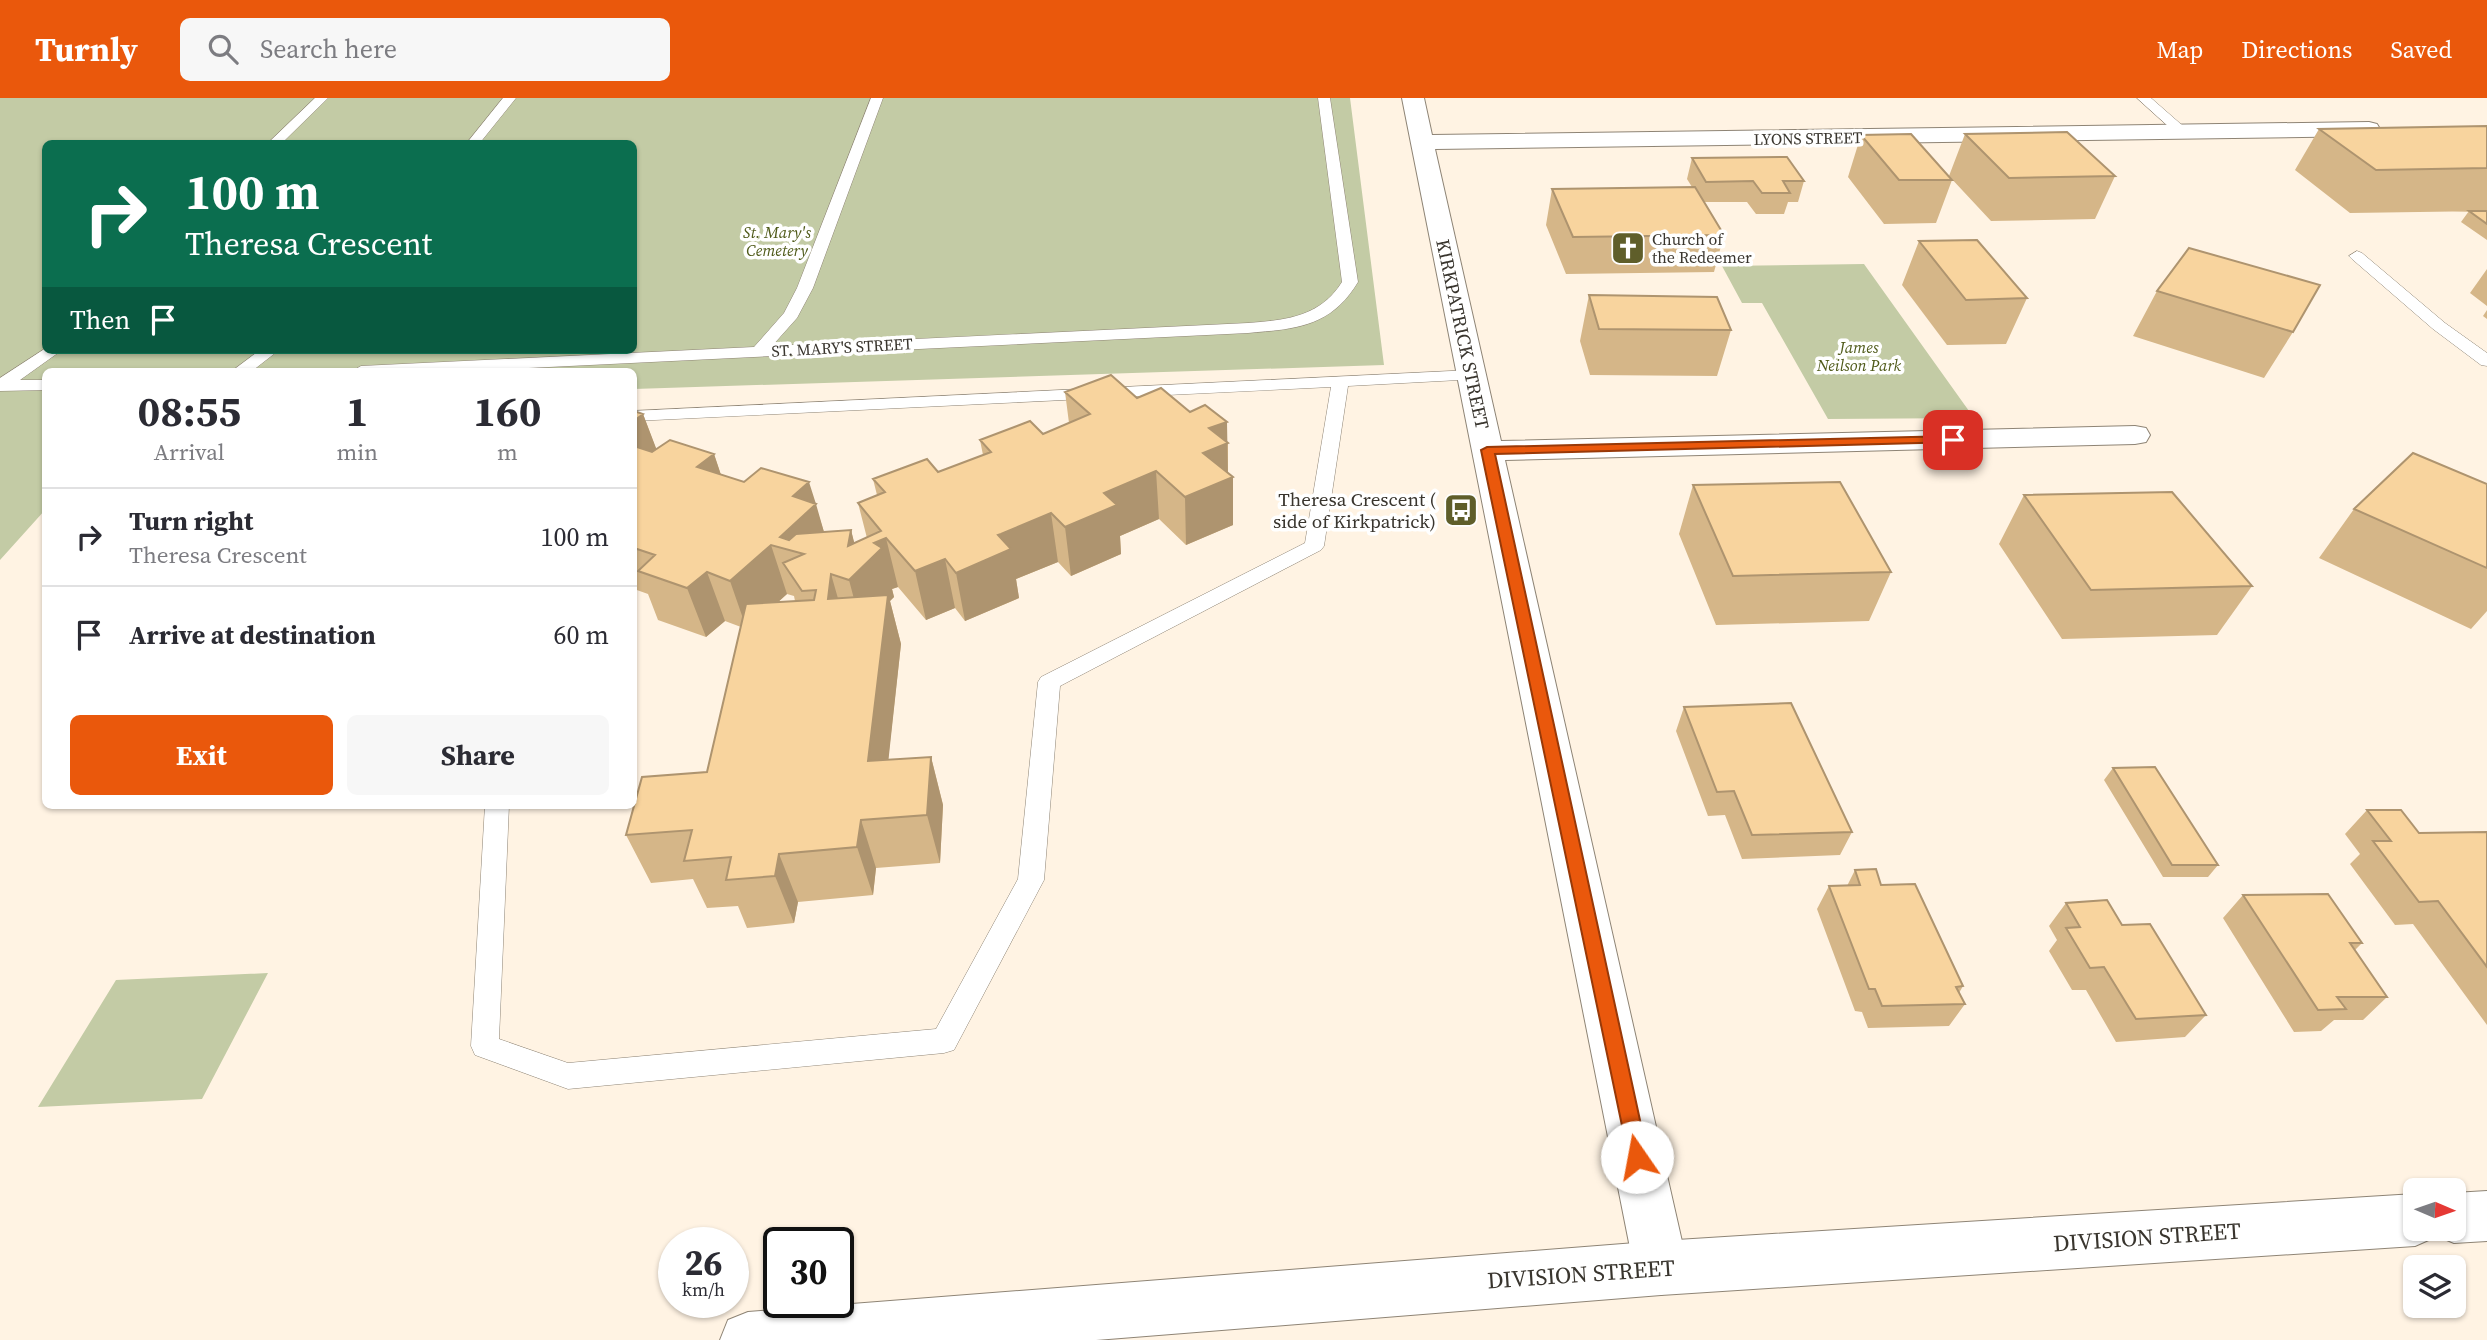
<!DOCTYPE html>
<style>
:root{--surface:#fff;--page:#f7f7f7;--text:#2b2b33;--muted:#7c7c81;--line:#e1e1e2;--accent:#ea580c}
body{margin:0;font-family:"Source Serif 4",serif;background:var(--page);color:var(--text);height:100vh;display:flex;flex-direction:column;font-size:26px;white-space:nowrap}
*{box-sizing:border-box;margin:0}
p{font-size:23px;color:var(--muted)}
.icon{flex:none;width:38px;height:38px;fill:none;stroke:currentColor;stroke-width:2;stroke-linecap:round;stroke-linejoin:round}
.map{position:relative;flex:1;overflow:hidden}
.side{position:absolute;left:42px;top:270px;width:595px;height:441px;display:flex;flex-direction:column;background:var(--surface);border-radius:10px;box-shadow:0 2px 5px #0004}
.side>*{flex:none}
.banner{position:absolute;left:42px;top:42px;width:595px;height:214px;border-radius:10px;box-shadow:0 2px 5px #0004;background:#0b6e4f;color:#fff;overflow:hidden}
.needle{width:46px;rotate:92deg}
.buttons{position:absolute;left:2403px;top:1080px;display:grid;gap:14px}
.buttons a{display:grid;place-items:center;width:63px;height:63px;border-radius:10px;background:var(--surface);box-shadow:0 2px 5px #0004;font-size:35px}
.speed{position:absolute;left:658px;top:1129px;display:flex;gap:14px;font-size:35px;font-weight:700;text-align:center}
.speed>*{display:grid;place-content:center;width:91px;height:91px;border-radius:50%;background:var(--surface);box-shadow:0 2px 5px #0004;line-height:1}
.speed small{font-size:18px;font-weight:400}
.speed .limit{border:4px solid #111;border-radius:10px;background:#fff;color:#111}
.pin{position:absolute;display:grid;place-items:center;width:60px;height:60px;color:#fff;margin:-30px;border-radius:14px;box-shadow:0 4px 10px #0006}
.me{position:absolute;width:77px;margin:-38px;rotate:348deg;stroke-linejoin:round;filter:drop-shadow(0 0 5px #0008)}
.turn{display:flex;align-items:center;gap:24px;height:147px;padding:0 28px;font-size:32px}
.turn .icon{width:91px;height:91px;stroke-width:2.5}
.turn b{display:block;font-size:49px;line-height:60px}
.then{display:flex;align-items:center;height:66px;padding:0 28px;background:#0003;gap:14px;font-size:26px}
.eta{display:flex;justify-content:space-evenly;align-items:center;height:119px;text-align:center}
.eta b{font-size:42px;font-weight:700;line-height:49px}
.cta{display:flex;gap:14px;margin-top:auto;padding:14px 28px}
.cta a{flex:1;height:80px;border-radius:10px;background:var(--accent);color:#fff;font-size:28px;font-weight:700;line-height:80px;text-align:center}
.cta a+a{background:var(--page);color:var(--text)}
ul{padding:0;list-style:none}
li{display:flex;align-items:center;gap:21px;height:98px;padding:0 28px;border-top:2px solid var(--line)}
li div{flex:1}
li b{display:block;font-size:26px}
li em{font-style:normal}
header{display:flex;align-items:center;gap:42px;box-sizing:border-box;height:98px;padding:0 35px;background:var(--accent);color:#fff}
header strong{font-size:33px}
nav{display:flex;gap:38px;margin-inline-start:auto;font-size:24px}
.search{width:490px;height:63px;background:var(--page);display:flex;align-items:center;gap:18px;box-sizing:border-box;padding:0 24px;border-radius:10px;color:var(--muted);font-size:26px}
.map>svg:first-child{display:block}
.green{fill:#c3cba5;fill-rule:evenodd}
.lines{fill:none;stroke-linecap:round;stroke-linejoin:round}
.lane-casing{stroke:#8e8475;stroke-width:1}
.street-casing{stroke:#8e8475;stroke-width:2}
.secondary-casing{stroke:#8e8475;stroke-width:2}
.lane{fill:#fff;fill-rule:evenodd}
.street{fill:#fff;fill-rule:evenodd}
.secondary{fill:#fff;fill-rule:evenodd}
.wall{fill:#d5b688;fill-rule:evenodd}
.shaded-wall{fill:#ae946f}
.building{fill:#f8d49e;stroke:#ae946f;stroke-width:2}
.route{fill:#ea580c;stroke:#983908;stroke-width:2}
.labels{text-anchor:middle;stroke-width:7;stroke-linejoin:round;paint-order:stroke}
.far-street-label{font-size:16px;fill:#39352e;stroke:#fff}
.far-park-label{font-size:16px;font-style:italic;fill:#4f5a19;stroke:#fff}
.far-poi-label{font-size:16px;fill:#39352e;stroke:#fff;text-anchor:start}
.street-label{font-size:19px;fill:#39352e;stroke:#fff}
.poi-label{font-size:19px;fill:#39352e;stroke:#fff;text-anchor:end}
.near-street-label{font-size:23px;fill:#39352e;stroke:#fff}
</style>
<header>
<strong>Turnly</strong>
<div class="search"><svg class="icon" aria-label="search" viewBox="0 0 24 24"><circle cx="10" cy="10" r="6"/><path d="M15 15l6 6"/></svg>Search here</div>
<nav><a>Map</a><a>Directions</a><a>Saved</a></nav>
</header>
<div class="map">
<svg width="2487" height="1242" viewBox="0 0 2487 1242">
<rect width="100%" height="100%" fill="#fff3e3"/>
<path class="green" d="M0,0H1350L1384,267L634,291V273H46L45,412L0,462ZM46,46H634V252H46Z
M1864,166L1974,320L1828,321L1762,205H1742L1722,168Z
M268,875L202,1001L38,1009L116,882Z"/>
<g class="lines">
<g class="lane-casing">
<path id="lane" d="M315,0H328L281,46H267Z
M503,0H516L479,46H466Z
M871,0H883L813,190L797,220L772,248L1248,225C1286,222 1320,219 1342,184L1318,0H1330L1358,184C1331,229 1296,231 1248,235L466,273H352L361,268L754,249L784,215L797,190Z
M2137,0H2151L2191,35L2184,39L2179,38Z
M2357,153L2362,155L2445,225L2487,255V268L2481,267L2433,231L2352,161L2349,158Z
M46,250L62,252L20,282H46V292L0,293V280Z
M260,252H279L252,273H232Z
M1472,272L1478,273L1481,277L1478,281L1348,288L1324,448L1321,452L1060,588L1044,782L954,952L944,955L568,991L475,957L471,948L485,707H509L499,941L568,965L936,931L1018,781L1038,584L1041,579L1305,445L1331,289L634,323V313Z"/>
</g>
<g class="street-casing">
<path id="street" d="M1402,0H1424L1432,37L2369,24L2377,26L2380,31L2377,36L2369,38L1435,51L1501,343L2135,328L2146,330L2150,337L2146,344L2135,346L1505,362L1688,1170L1680,1189L1661,1197L1642,1189L1634,1170Z"/>
</g>
<g class="secondary-casing">
<path id="secondary" d="M2487,1093V1143L2454,1145L2435,1137L2433,1140L2415,1148L1661,1197L1096,1242H720L728,1222L748,1214L1661,1143L2415,1096V1130H2454V1095Z"/>
</g>
<use href="#lane" class="lane"/>
<use href="#street" class="street"/>
<use href="#secondary" class="secondary"/>
</g>
<path class="wall" d="M2487,28V113L2350,115L2295,72L2319,31Z
M1965,36L2115,78L2095,121L1991,123L1949,78Z
M1861,37L1952,82L1936,125L1884,126L1848,79Z
M1692,60L1804,83L1798,104H1788L1784,116H1756L1747,104H1704L1724,137L1714,174L1566,176L1546,127L1552,91L1692,89L1687,81Z
M2469,113H2487V142L2461,124Z
M1919,143L2027,200L2006,246L1947,247L1902,187Z
M2487,171V208L2470,195Z
M2157,193L2293,234L2264,280L2133,238Z
M1589,197L1731,232L1717,278L1590,277L1580,243Z
M2487,212V221L2483,218Z
M1065,294L1137,300L1228,345V375L1233,427L1186,447L1159,421L1120,438L1121,456L1071,478L1058,464L1016,481L1019,500L965,523L955,510L926,522L898,489L892,491L894,499L890,503L901,546L888,662L931,659L943,707L940,765L876,770L873,797L798,804L794,825L747,830L738,808L707,810L693,781L651,785L626,737L707,674L741,529L725,523L706,539L658,522L648,496L634,491V313L643,316L656,351L714,356L721,377L815,406L824,434L851,432L854,445L867,440L858,405L877,397L873,381L938,374L983,357L980,342L1043,336L1069,325ZM787,496L794,498L795,503L778,504Z
M2487,386V513L2471,531L2319,460L2354,411Z
M1693,387L1891,474L1869,523L1716,527L1679,436Z
M2024,397L2252,488L2217,537L2062,541L1999,446Z
M1684,609L1852,734L1840,757L1742,761L1725,717L1708,718L1676,633Z
M2113,670L2218,767L2208,779H2163L2104,682Z
M2367,712L2419,735L2487,734V927L2413,826L2395,827L2350,766L2360,756L2345,736Z
M1855,772L1881,787L1963,888L1959,895L1965,906L1949,928L1868,930L1862,914L1855,913L1817,811L1829,788H1847Z
M2243,797L2362,845L2355,852L2387,899L2363,922H2334L2321,933L2294,934L2223,820Z
M2066,805L2122,827L2206,917L2185,939L2116,944L2086,892H2072L2049,853L2057,842L2049,828Z"/>
<path class="shaded-wall" d="M643,316L661,363L634,384V323Z
M1227,324L1228,381L1233,379V427L1186,447L1185,399L1203,355L1209,330Z
M714,356L730,404L697,369Z
M1156,373L1159,421L1120,438L1121,456L1071,478L1065,429L1104,395Z
M809,384L816,406L830,455L804,456L780,439L793,398Z
M1051,415L1058,464L1016,481L1019,500L965,523L956,475L998,437Z
M851,432L861,471L874,445L886,440L898,489L892,491L894,499L890,503L901,546L883,712L868,663L862,531L849,482L848,448Z
M771,447L787,496L747,532L730,483Z
M945,461L955,510L926,522L915,473Z
M707,474L725,523L706,539L687,490Z
M831,476L845,525L828,501Z
M931,659L943,707L940,765L927,717Z
M861,722L876,770L873,797L857,749Z
M779,756L798,804L794,825L775,778Z"/>
<path class="building" d="M2487,28V70L2376,72L2319,31Z
M2067,34L2115,78L2009,80L1965,36Z
M1911,36L1952,82H1899L1861,37Z
M1787,59L1804,83H1783L1790,95H1762L1753,83L1706,84L1692,60Z
M1695,89L1724,137L1573,139L1552,91Z
M2469,113H2487V126Z
M1977,142L2027,200L1966,202L1919,143Z
M2189,150L2320,187L2293,234L2157,193Z
M1589,197L1717,199L1731,232L1599,231Z
M1111,277L1137,300L1161,290L1190,314L1205,307L1227,324L1209,330L1228,345L1203,355L1233,379L1185,399L1156,373L1104,395L1117,407L1065,429L1051,415L1001,436L998,437L1011,451L956,475L945,461L915,473L886,440L874,445L882,450L849,482L831,476L828,501L888,497L868,663L931,659L927,717L861,722L857,749L779,756L775,778L726,782L731,759L684,763L692,732L626,737L642,679L707,674L746,506L814,502L816,492L802,493L783,465L804,456L771,447L730,483L707,474L687,490L638,473L655,457L634,450V348L652,354L670,342L714,356L697,369L744,384L761,370L809,384L793,398L816,406L780,439L789,442L796,436L851,432L848,448L881,433L858,405L885,394L873,381L927,361L938,374L991,354L980,342L1030,323L1043,336L1090,316L1065,294Z
M634,313L643,316L634,323Z
M2413,355L2487,386V470L2354,411Z
M1840,384L1891,474L1733,478L1693,387Z
M2172,394L2252,488L2091,492L2024,397Z
M1791,605L1852,734L1752,737L1734,693L1717,694L1684,609Z
M2155,669L2218,767H2172L2113,670Z
M2367,712H2401L2419,735L2487,734V869L2438,803L2419,804L2373,743H2391Z
M1876,771L1881,787L1915,786L1963,888L1956,889L1965,906L1882,908L1875,891H1869L1829,788L1860,787L1855,772Z
M2328,796L2362,845H2350L2387,899H2337L2346,911L2318,912L2243,797Z
M2107,802L2122,827L2150,826L2206,917L2136,921L2104,869L2090,870L2066,830L2080,829L2066,805Z"/>
<path class="route" d="M1953,338L1957,339V344L1495,356L1648,1059L1645,1066L1637,1069L1630,1066L1481,352L1487,349Z"/>
<defs>
<g id="church-square" transform="scale(1.75)"><rect x="-9" y="-9" width="18" height="18" rx="4" fill="#5f5e2a" stroke="#fff"/><path d="M-1.2-6h2.4v3.5h3.3v2.4h-3.3V6h-2.4V-.1h-3.3v-2.4h3.3Z" fill="#fff"/></g>
<g id="bus-square" transform="scale(1.75)"><rect x="-9" y="-9" width="18" height="18" rx="4" fill="#5f5e2a" stroke="#fff"/><path d="M-5-6H5V4H4V6H2V4H-2V6H-4V4H-5ZM-3.5-4V0h7V-4ZM-3.5 1.2v1.5H-2V1.2ZM2 1.2v1.5H3.5V1.2Z" fill="#fff"/></g>
</defs>
<g fill-rule="evenodd">
<use href="#church-square" x="1628" y="150"/>
<use href="#bus-square" x="1461" y="412"/>
</g>
<g class="labels">
<g class="far-street-label">
<text transform="translate(1808 40) rotate(-1)" y="6">LYONS STREET</text>
<text transform="translate(842 249) rotate(-3)" y="6">ST. MARY'S STREET</text>
</g>
<g class="far-park-label">
<text x="777" y="140">St. Mary's<tspan x="777" dy="18">Cemetery</tspan></text>
<text x="1859" y="255">James<tspan x="1859" dy="18">Neilson Park</tspan></text>
</g>
<g class="far-poi-label">
<text x="1652" y="147">Church of<tspan x="1652" dy="18">the Redeemer</tspan></text>
</g>
<g class="street-label">
<text transform="translate(1463 236) rotate(78)" y="7">KIRKPATRICK STREET</text>
</g>
<g class="poi-label">
<text x="1436" y="408">Theresa Crescent (<tspan x="1436" dy="22">side of Kirkpatrick)</tspan></text>
</g>
<g class="near-street-label">
<text transform="translate(2147 1139) rotate(-4)" y="8">DIVISION STREET</text>
<text transform="translate(1581 1176) rotate(-4)" y="8">DIVISION STREET</text>
</g>
</g>
</svg>
<div class="buttons">
<a><svg class="needle" viewBox="-14 -14 28 28"><path d="M0-13l5 13h-10z" fill="#e53935"/><path d="M0 13l5-13h-10z" fill="#7c7c81"/></svg></a>
<a><svg class="icon" aria-label="layers" viewBox="0 0 24 24"><path d="M12 4l9 5-9 5-9-5zM3 14l9 5 9-5"/></svg></a>
</div>
<div class="speed"><div>26<small>km/h</small></div><div class="limit">30</div></div>
<div class="pin" style="left:1953px;top:342px;background:#d93025"><svg class="icon" aria-label="arrive" viewBox="0 0 24 24"><path d="M6 21V4h12l-3 4 3 4H6"/></svg></div>
<svg class="me" style="left:1637px;top:1059px" viewBox="-20 -20 40 40"><circle r="19" fill="#fff"/><path d="M0-13L10 11 0 6-10 11z" fill="#ea580c"/></svg>
<div class="banner">
<div class="turn"><svg class="icon" aria-label="right" viewBox="0 0 24 24"><path d="M7 20v-9h11M14 6l5 5-5 5"/></svg><div><b>100 m</b>Theresa Crescent</div></div>
<div class="then">Then<svg class="icon" aria-label="arrive" viewBox="0 0 24 24"><path d="M6 21V4h12l-3 4 3 4H6"/></svg></div>
</div>
<section class="side">
<div class="eta">
<div><b>08:55</b><p>Arrival</p></div>
<div><b>1</b><p>min</p></div>
<div><b>160</b><p>m</p></div>
</div>
<ul>
<li><svg class="icon" aria-label="right" viewBox="0 0 24 24"><path d="M7 20v-9h11M14 6l5 5-5 5"/></svg><div><b>Turn right</b><p>Theresa Crescent</p></div><em>100 m</em></li>
<li><svg class="icon" aria-label="arrive" viewBox="0 0 24 24"><path d="M6 21V4h12l-3 4 3 4H6"/></svg><div><b>Arrive at destination</b></div><em>60 m</em></li>
</ul>
<div class="cta"><a>Exit</a><a>Share</a></div>
</section>
</div>
